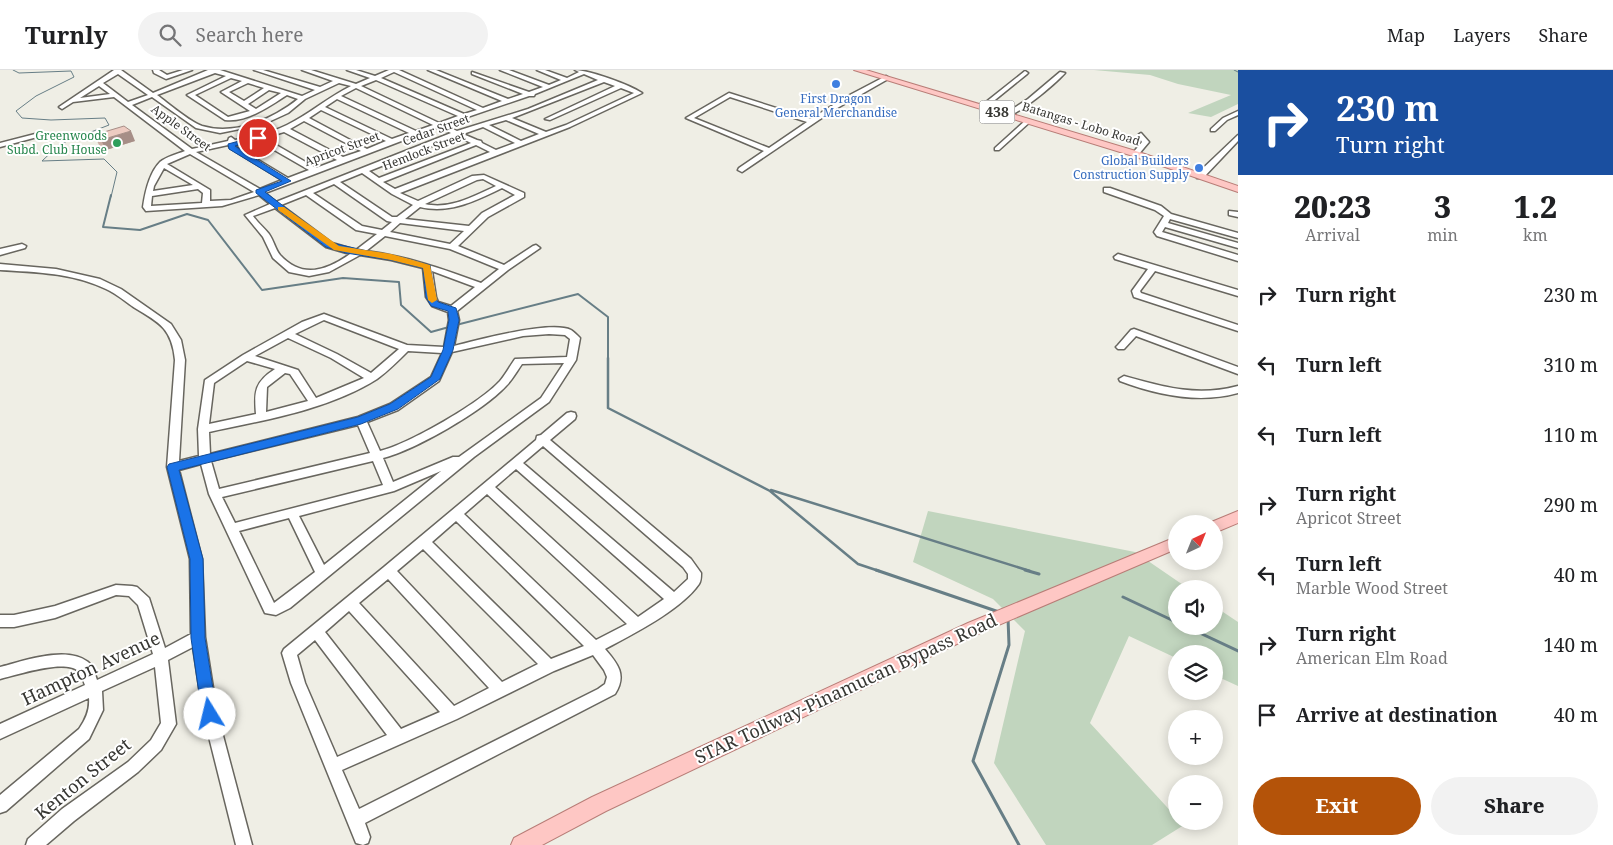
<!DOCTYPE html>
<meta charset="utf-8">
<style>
:root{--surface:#fff;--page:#f2f2f2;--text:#202124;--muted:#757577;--line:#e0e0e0;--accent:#b45309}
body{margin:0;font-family:"Noto Serif",serif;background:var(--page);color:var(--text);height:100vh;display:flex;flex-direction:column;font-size:19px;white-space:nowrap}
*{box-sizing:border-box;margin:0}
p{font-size:16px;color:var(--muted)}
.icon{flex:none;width:28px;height:28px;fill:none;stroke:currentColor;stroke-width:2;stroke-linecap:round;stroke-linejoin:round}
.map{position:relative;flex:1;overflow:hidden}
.details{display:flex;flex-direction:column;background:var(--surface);width:375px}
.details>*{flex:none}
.hud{background:#1a4fa0;color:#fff;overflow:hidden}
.needle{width:32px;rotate:43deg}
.controls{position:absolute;left:1168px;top:445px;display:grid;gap:10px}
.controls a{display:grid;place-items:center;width:55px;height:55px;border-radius:50%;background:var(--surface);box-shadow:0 2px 12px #0003;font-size:25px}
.pin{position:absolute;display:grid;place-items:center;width:42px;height:42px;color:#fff;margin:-21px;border:2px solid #fff;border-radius:50%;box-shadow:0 1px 5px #0007}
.me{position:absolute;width:55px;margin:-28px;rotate:351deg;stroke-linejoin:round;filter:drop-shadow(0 0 4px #0008)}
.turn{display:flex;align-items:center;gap:18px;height:105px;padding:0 15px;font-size:22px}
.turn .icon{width:65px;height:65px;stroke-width:2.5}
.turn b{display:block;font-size:35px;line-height:42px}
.eta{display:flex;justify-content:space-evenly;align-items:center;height:85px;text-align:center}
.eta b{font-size:30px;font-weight:800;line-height:35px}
.button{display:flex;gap:10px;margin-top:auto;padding:10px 15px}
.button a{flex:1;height:58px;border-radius:30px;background:var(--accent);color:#fff;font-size:20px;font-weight:800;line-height:58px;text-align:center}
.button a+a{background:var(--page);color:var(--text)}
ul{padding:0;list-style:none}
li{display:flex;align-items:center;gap:15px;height:70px;padding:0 15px}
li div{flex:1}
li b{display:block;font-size:19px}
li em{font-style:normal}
header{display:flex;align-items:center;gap:30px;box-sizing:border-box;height:70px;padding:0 25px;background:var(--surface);border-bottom:1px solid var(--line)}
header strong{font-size:24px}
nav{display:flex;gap:28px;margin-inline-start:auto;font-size:18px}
.search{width:350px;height:45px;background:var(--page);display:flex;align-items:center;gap:12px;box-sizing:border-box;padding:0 18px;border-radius:28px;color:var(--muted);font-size:19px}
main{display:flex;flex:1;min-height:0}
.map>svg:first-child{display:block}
.green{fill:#c1d5be}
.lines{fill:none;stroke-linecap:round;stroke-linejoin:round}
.stream-far3{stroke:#677e86;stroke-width:1}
.stream-far2{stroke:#677e86;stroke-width:2}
.stream-far1{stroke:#677e86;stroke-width:2.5}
.stream{stroke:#677e86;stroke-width:3}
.minor-casing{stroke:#68665f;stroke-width:3}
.major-casing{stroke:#b87d77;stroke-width:2}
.minor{fill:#fff;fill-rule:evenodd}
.major{fill:#fec7c4;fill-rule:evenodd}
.wall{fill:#ccafa6}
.shaded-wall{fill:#a68e87}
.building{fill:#edcbc1;stroke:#a68e87}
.route{fill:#1a73e8;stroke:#114b97}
.slow{fill:#f59e0b}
.shop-dot{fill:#3f7fe0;stroke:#fff;stroke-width:2}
.leisure-dot{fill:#2e9e5b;stroke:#fff;stroke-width:2}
.labels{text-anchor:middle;stroke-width:4;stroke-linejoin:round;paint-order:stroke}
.far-shop-label{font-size:12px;fill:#366cbe;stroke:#fff}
.far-street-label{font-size:12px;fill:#373733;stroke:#fff}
.far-leisure-label{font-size:12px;fill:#27864d;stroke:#fff;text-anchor:end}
.shield{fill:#fff;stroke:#737370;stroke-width:1}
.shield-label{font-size:14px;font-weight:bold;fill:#373733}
.near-street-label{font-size:18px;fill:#373733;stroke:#fff}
</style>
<header>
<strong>Turnly</strong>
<div class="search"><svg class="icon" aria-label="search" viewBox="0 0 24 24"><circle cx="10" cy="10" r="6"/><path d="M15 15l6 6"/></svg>Search here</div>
<nav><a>Map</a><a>Layers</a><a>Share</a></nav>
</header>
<main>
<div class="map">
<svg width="1238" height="775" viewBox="0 0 1238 775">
<rect width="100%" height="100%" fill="#efeee5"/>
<path class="green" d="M1094,0H1238V34L1211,47L1188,43L1231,25L1178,14L1150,5Z
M928,441L1135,482L1189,519H1176V556H1214V536L1238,552V616L1214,605V584H1176V588L1129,566L1090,653L1176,747V751H1181L1184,755L1152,775H1046L994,693L1025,561L993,529L913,492Z"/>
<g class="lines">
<path class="stream-far3" d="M13,0L19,3L71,1L74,7L36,26L16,41L22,48L51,50L105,48L109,55L60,74L42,91L104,89L117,102L111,127
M1234,0L1238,2"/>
<path class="stream-far2" d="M111,125L103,157L140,160L187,144L208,150L262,220L343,208L399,212L401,235L431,262L449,257
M456,255L578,224L608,247V290"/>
<path class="stream-far1" d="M608,288V338L770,421L858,494L879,501
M771,420L1030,501"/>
<path class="stream" d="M876,500L999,542
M1025,500L1039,504
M1123,527L1176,552
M1008,548L1009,575L973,691L1019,775
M1185,556L1238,581"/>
<g class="minor-casing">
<path id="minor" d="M114,0H121L153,23L208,0H220L302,26L315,20L254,0H263L320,17L333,11L302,0H311L356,14L370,8L347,0H356L375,6L389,0H399L483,38L502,31L428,0H436L508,29L523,24L472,4V2L529,22L543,17L500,0H509L549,15L561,10L537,0H545L567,8L579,2L575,0C589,0 630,15 642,23L570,57L400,123L418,131L472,106L484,105L524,123V127L488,147L458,176L504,195L533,176L536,175L540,178L508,200L457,241L459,250L454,276C477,270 551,250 571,260C574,262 577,265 580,268L576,290L549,332L474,387L290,538L276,545L265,543L209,424L201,394L179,400L202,489L205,567L217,643L252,775H236L203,643L193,577L168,590L176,654L161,680L138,702L74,751L46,775H26L28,769L62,739L128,692L151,670L161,653L155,597L102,621L103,640L89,669L6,741L0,743V725L79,659C86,649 90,640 89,628L0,669V654L85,615C83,610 82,605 78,601C64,589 17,605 0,609V597C23,591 67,575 88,592C93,596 95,604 97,610L153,584L138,535L129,526L116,525L55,548L14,557H0V545H14L55,536L116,515L132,516L137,517L149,528L165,578L191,564L190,489L167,397L175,290C172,259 160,253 135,238C126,232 117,224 106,219C73,203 36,202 0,200V194L56,199L100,209L121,219L171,254L181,270L185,290L179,391L199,386L198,359L205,310L243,285L302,252L324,244L407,275L444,277L449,250L448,242L432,236L426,227L423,198L391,190L360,185L329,202L309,206L289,202L273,188L263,167L245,145L270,134L259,125L222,136L146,141L143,137C145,123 149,103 160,92C166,87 177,84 185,81L114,27L73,32L62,39L59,37ZM394,2L477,40L464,44L381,8ZM215,3L226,6L187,25L225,50C246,53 270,36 287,25L298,29C273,49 235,66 202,56C190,52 168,33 157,25ZM118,4L148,25L128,32L103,13ZM584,4L598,10L528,39L457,61L444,55L529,26H534L535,24ZM231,8L242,11L221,22L250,41L228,47L195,25ZM376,10L458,46L439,53L361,16ZM604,12L615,16L545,49L550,50L621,18L634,23L566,55L546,62L512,48ZM248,13L264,18L244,31L229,22ZM339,13L351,16C328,27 310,44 287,55C271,63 252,67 235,70L231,67L229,68L228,71L192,79L132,35L152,27L196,58L220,63L264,54L288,43L305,29ZM99,16L110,24L80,28ZM356,18L433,55L416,61L341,26ZM269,20L281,23L256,39L248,34ZM337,29L409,63L392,69L325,37ZM321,40L386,71L367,79L309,48ZM506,50L539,64L521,71L489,55ZM304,51L361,81L343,87L290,59ZM438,57L451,63L276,132L265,123ZM483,57L515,73L496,80L482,73L481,71L477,70L463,64ZM284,62L337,90L316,98L264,68ZM457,66L471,73L379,108L369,101ZM257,70L309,100L288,108L235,76V74ZM228,75L230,78L282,110L260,119L196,82ZM476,75L490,82L395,119L383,112ZM190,84L254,122L231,130L210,131V120L167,94ZM164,98L193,115L153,121L154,116ZM362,103L392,124L413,135L397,147H392L340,112ZM483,109L496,116C474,126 450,140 425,134L477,110ZM334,114L387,151L392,152L382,160L362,156L313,123ZM502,118L515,125L482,143L469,156L405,149L420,137C450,144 475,131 502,118ZM198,119L203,123L202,133L151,136L152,126ZM306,125L356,160L377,164L356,180L332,173L281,135ZM275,138L326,177L350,184C326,201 302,209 280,185C275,179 274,171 269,164C264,158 258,153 253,146ZM400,153L464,161L450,174L390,162ZM385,166L450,179L499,199L481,213C443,199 406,186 366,181ZM432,201L475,217L451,236L438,232L436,227ZM324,250L399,279L371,303L337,284L295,264ZM549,264L565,265L570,269L567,287L515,289C510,296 506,304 500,311C480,333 409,374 380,381L367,352L398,340L439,311L452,282L523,266ZM288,268L331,288L364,308L316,328L298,300L255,286ZM408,281L442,283L431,307L390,334L358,347L210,384L209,362C264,350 328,340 377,309C388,301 398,291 408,281ZM247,291L275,299C255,312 254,321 256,344L209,354L214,313ZM564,293L541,328L459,387H453L393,412L383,388C415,380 483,341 506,316C512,310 517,301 522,294ZM285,303L290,304L308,331L266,342L267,317ZM358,355L370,383L219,419L211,391ZM373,391L383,415L235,453L222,427ZM441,401L324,495L299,446L394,421ZM289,448L315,502L274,533L239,461Z
M153,0H159L167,5L183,0H192L166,9L154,3Z
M1025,1L1028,3L1027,4L985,38H981V36Z
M1060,2L1065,3C1056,13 1017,47 1005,46V44L1028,29Z
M886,6L889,8L888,9L832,41L742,102L738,100L739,98L764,81L686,48L729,23L811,49L846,27ZM730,27L807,52L769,78L694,48Z
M1238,41V45L1227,50L1215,61H1211V59L1223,48Z
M1026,50L1031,51L999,80H995V78Z
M39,63L42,65L41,66L0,77V73Z
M1141,63L1149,72L1138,85H1134L1132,84L1142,72L1138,65Z
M1238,65V71L1203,108H1197V104Z
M1104,118H1110L1161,136L1171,144L1238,163V168L1170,149L1168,153L1238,173V178L1165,157L1162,162L1238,185V191L1157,166L1154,162L1164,146L1155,140L1104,122Z
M1229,141L1238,142V147L1229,145Z
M22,174L26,176L25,178L0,185V179Z
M1118,184L1238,220V226L1155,201L1140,221L1141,223L1238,255V261L1134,227L1132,221L1148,199L1115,189L1114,187Z
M1134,259L1238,297V304L1136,266L1124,279H1118L1116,277L1118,275L1131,260Z
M1124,306C1164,317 1196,327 1238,316V323C1199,334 1157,325 1120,311L1119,309Z
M571,342L575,343L576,346L575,349L550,370L691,489L701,503C701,507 701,511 699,514C681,540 633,564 605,579C618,594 627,605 615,624L365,753L370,767L368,773L363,775L356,773L291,613L282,583L284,579L384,497L536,370L537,366L541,365L567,343ZM543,376L683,497L688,504V509L674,522L523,393ZM516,399L664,529L638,547L495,417ZM487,424L627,554L596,570L464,444ZM456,451L584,576L551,589L432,472ZM423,479L538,594L502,612L397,501ZM388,509L489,618L454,636L359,533ZM349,541L440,642L401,659L325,562ZM315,570L387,665L337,687L305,613L297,585ZM593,585L604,600L607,607L605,614L598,619L359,739L342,700L457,649L554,601Z"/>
</g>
<g class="major-casing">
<path id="major" d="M854,0H866L1139,82L1238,116V122L1133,86Z
M1238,441V453L1214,463V454L1209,453Z
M1176,467V479L980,563L606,741L542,775H511L514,768L592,727L968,553Z"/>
</g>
<use href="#minor" class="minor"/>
<use href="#major" class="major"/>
</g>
<path class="wall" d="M94,65L135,71L106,80L99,75Z"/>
<path class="shaded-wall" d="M131,61L135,71L106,80L101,70Z"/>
<path class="building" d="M124,56L131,61L101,70L94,65Z"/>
<path class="route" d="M258,66L261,70L235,76L291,111L265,122L332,173L430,195L435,227L438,232L456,238L459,250L453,280L440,309L398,339L361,354L179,400L203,489L205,568L217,644L215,649L210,651L204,649L202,644L191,568L190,489L167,397L169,394L358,347L390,334L431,307L443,280L449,250L448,241L431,236L426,227L423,198L391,190L346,183L326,177L256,123V120L282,111L229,79L228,74Z"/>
<path class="slow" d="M278,137H284L339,176L391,184L430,195L437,230L432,233L428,230L423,198L391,190L334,180L278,140Z"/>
<g class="shop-dot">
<circle cx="836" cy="14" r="5"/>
<circle cx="1199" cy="98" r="5"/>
</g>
<circle class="leisure-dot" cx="117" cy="73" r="5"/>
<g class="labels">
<g class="far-shop-label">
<text x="836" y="33">First Dragon<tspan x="836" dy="14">General Merchandise</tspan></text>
<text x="1189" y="95" text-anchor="end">Global Builders<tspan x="1189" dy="14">Construction Supply</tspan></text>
</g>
<g class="far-street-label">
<text transform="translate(1081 54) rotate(17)" y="4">Batangas - Lobo Road</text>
<text transform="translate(181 58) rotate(36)" y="4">Apple Street</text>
<text transform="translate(436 60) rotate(-20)" y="4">Cedar Street</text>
<text transform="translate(342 79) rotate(-20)" y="4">Apricot Street</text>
<text transform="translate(424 81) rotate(-21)" y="4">Hemlock Street</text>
</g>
<g class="far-leisure-label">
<text x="107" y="70">Greenwoods<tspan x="107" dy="14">Subd. Club House</tspan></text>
</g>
<rect class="shield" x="979.5" y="30.5" width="35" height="23" rx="4"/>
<g class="shield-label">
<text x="997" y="47">438</text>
</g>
<g class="near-street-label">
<text transform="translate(91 599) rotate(-25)" y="6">Hampton Avenue</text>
<text transform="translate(846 619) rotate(-25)" y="6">STAR Tollway-Pinamucan Bypass Road</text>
<text transform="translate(83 709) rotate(-39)" y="6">Kenton Street</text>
</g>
</g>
</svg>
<div class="controls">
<a><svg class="needle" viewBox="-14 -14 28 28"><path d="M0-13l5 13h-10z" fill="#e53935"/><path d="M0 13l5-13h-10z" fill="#757577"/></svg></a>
<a><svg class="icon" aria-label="sound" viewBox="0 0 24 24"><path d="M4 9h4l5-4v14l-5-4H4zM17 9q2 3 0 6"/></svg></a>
<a><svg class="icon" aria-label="layers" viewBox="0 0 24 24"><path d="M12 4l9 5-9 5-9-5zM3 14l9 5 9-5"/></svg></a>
<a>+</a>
<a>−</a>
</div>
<div class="pin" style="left:258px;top:68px;background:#d93025"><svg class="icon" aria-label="arrive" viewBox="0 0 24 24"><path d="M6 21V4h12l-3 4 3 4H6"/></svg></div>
<svg class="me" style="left:210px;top:644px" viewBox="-20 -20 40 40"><circle r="19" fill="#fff"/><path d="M0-13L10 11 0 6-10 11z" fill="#1a73e8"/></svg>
</div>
<section class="details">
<div class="hud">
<div class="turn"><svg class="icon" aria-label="right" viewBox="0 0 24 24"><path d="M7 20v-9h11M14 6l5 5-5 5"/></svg><div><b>230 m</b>Turn right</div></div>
</div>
<div class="eta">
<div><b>20:23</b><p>Arrival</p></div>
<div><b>3</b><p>min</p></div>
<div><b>1.2</b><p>km</p></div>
</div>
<ul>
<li><svg class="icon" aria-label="right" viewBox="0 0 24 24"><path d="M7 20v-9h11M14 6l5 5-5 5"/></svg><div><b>Turn right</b></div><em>230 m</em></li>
<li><svg class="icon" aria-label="left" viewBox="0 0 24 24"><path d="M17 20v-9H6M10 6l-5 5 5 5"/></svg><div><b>Turn left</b></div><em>310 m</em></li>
<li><svg class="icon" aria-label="left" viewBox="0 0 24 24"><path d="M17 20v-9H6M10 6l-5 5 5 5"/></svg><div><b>Turn left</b></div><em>110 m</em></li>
<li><svg class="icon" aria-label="right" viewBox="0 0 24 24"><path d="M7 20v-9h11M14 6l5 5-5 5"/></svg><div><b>Turn right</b><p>Apricot Street</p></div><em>290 m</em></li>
<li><svg class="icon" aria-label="left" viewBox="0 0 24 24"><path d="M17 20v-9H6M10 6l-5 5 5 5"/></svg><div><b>Turn left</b><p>Marble Wood Street</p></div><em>40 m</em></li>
<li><svg class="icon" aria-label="right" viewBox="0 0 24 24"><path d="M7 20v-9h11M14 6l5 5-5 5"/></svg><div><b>Turn right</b><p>American Elm Road</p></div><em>140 m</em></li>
<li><svg class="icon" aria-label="arrive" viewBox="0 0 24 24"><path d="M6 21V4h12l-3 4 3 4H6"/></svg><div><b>Arrive at destination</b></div><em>40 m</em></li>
</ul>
<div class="button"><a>Exit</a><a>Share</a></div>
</section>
</main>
